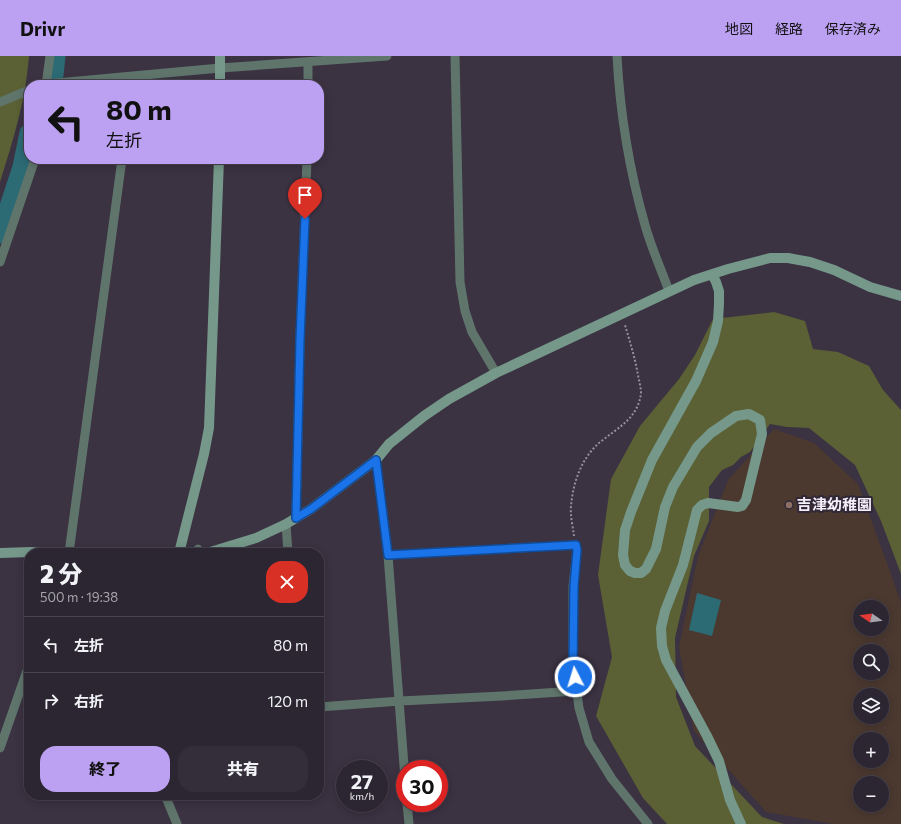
<!DOCTYPE html>
<html lang="ja">
<meta charset="utf-8">
<style>
:root{--surface:#2c2632;--page:#342e3a;--text:#f1f3f6;--muted:#a6a5ac;--line:#48434d;--accent:#bca0f2}
body{margin:0;font-family:Commissioner,"Noto Sans JP",sans-serif;background:var(--page);color:var(--text);height:100vh;display:flex;flex-direction:column;font-size:15px;white-space:nowrap}
*{box-sizing:border-box;margin:0}
p{font-size:13px;color:var(--muted)}
.icon{flex:none;width:22px;height:22px;fill:none;stroke:currentColor;stroke-width:2;stroke-linecap:round;stroke-linejoin:round}
.map{position:relative;flex:1;overflow:hidden}
.drawer{position:absolute;left:24px;top:492px;width:300px;height:252px;display:flex;flex-direction:column;background:var(--surface);border-radius:16px;box-shadow:0 2px 10px #0003,0 0 0 1px var(--line)}
.drawer>*{flex:none}
.guide{position:absolute;left:24px;top:24px;width:300px;height:84px;border-radius:16px;box-shadow:0 2px 10px #0003,0 0 0 1px var(--line);background:#bca0f2;color:#111;overflow:hidden}
.needle{width:26px;rotate:283deg}
.controls{position:absolute;left:853px;top:544px;display:grid;gap:8px}
.controls a{display:grid;place-items:center;width:36px;height:36px;border-radius:50%;background:var(--surface);box-shadow:0 2px 10px #0003,0 0 0 1px var(--line);font-size:20px}
.speed{position:absolute;left:336px;top:704px;display:flex;gap:8px;font-size:20px;font-weight:700;text-align:center}
.speed>*{display:grid;place-content:center;width:52px;height:52px;border-radius:50%;background:var(--surface);box-shadow:0 2px 10px #0003,0 0 0 1px var(--line);line-height:1}
.speed small{font-size:10px;font-weight:400}
.speed .limit{border:6px solid #d22;background:#fff;color:#111}
.pin{position:absolute;display:grid;place-items:center;width:34px;height:34px;color:#fff;margin:-41px -17px;border-radius:50% 50% 50% 0;rotate:-45deg;box-shadow:0 0 4px #0007}
.pin .icon{rotate:45deg}
.me{position:absolute;width:44px;margin:-22px;rotate:355deg;stroke-linejoin:round;filter:drop-shadow(0 0 3px #0008)}
.turn{display:flex;align-items:center;gap:14px;height:84px;padding:0 16px;font-size:18px}
.turn .icon{width:52px;height:52px;stroke-width:2.5}
.turn b{display:block;font-size:28px;line-height:34px}
.round{display:grid;place-items:center;flex:none;width:42px;height:42px;border-radius:16px;background:var(--page)}
.overview{display:flex;align-items:center;justify-content:space-between;height:68px;padding:0 16px}
h1{font-size:24px;font-weight:800;line-height:30px}
.primary-button{display:flex;gap:8px;margin-top:auto;padding:8px 16px}
.primary-button a{flex:1;height:46px;border-radius:16px;background:var(--accent);color:#111;font-size:16px;font-weight:800;line-height:46px;text-align:center}
.primary-button a+a{background:var(--page);color:var(--text)}
ul{padding:0;list-style:none}
li{display:flex;align-items:center;gap:12px;height:56px;padding:0 16px;border-top:1px solid var(--line)}
li div{flex:1}
li b{display:block;font-size:15px}
li em{font-style:normal}
header{display:flex;align-items:center;gap:24px;box-sizing:border-box;height:56px;padding:0 20px;background:var(--accent);color:#111}
header strong{font-size:19px}
nav{display:flex;gap:22px;margin-inline-start:auto;font-size:14px}
.map>svg:first-child{display:block}
.education{fill:#4b3930;fill-rule:evenodd}
.green{fill:#5b6035}
.water{fill:#2c6a74}
.lines{fill:none;stroke-linecap:round;stroke-linejoin:round}
.river{stroke:#2c6a74;stroke-width:19}
.path{stroke:#978f9d;stroke-width:2;stroke-dasharray:2 2;stroke-linecap:butt}
.street{stroke:#5f756c;stroke-width:9}
.secondary{stroke:#75988a;stroke-width:10}
.route-casing{stroke:#114b97;stroke-width:10}
.route{stroke:#1a73e8;stroke-width:7}
.education-dot{fill:#8d6e63;stroke:#312837;stroke-width:1.5}
.labels{text-anchor:middle;stroke-width:4;stroke-linejoin:round;paint-order:stroke}
.poi-label{font-size:15px;font-weight:bold;fill:#f4eef9;stroke:#312837;text-anchor:start}
</style>
<header>
<strong>Drivr</strong>
<nav><a>地図</a><a>経路</a><a>保存済み</a></nav>
</header>
<div class="map">
<svg width="901" height="768" viewBox="0 0 901 768">
<rect width="100%" height="100%" fill="#3b3242"/>
<path class="education" d="M774,373L814,387L858,428L891,518L901,547V768H833L766,756L694,675L679,591L698,500L728,424ZM860,551H882V573H860ZM860,595H882V617H860ZM860,639H882V661H860ZM860,683H882V705H860ZM860,727H882V749H860Z"/>
<path class="green" d="M0,0H29C26,43 13,85 0,126Z
M774,256L805,265L813,293L838,296L869,310L883,334L901,354V518L881,465L855,409L809,372L787,371L770,368L750,396L741,401L733,409L722,414L709,431V465L694,500L675,582L676,641L695,690L762,761L784,768H667L643,742L596,660L612,601L598,519L611,423L640,370L679,323L695,299L713,263Z"/>
<path class="water" d="M697,537L721,544L712,580L689,574Z"/>
<g class="lines">
<path class="river" d="M54,19L56,0
M0,178L22,111L29,77"/>
<path class="path" d="M574,480C573,471 570,460 571,450C573,427 581,403 599,387C617,372 638,363 641,337C641,331 639,325 638,319C635,302 630,286 625,269"/>
<path class="street" d="M455,0L460,226L465,255L472,276L496,317
M617,0C620,57 629,113 645,169C651,191 661,213 669,235
M308,6V29
M46,28L220,12L387,0
M46,29L50,0
M0,46L29,34
M0,206L35,103
M376,404L388,499L405,723
M296,462L300,284L307,103
M286,468L288,497
M69,497L122,103
M197,497L198,493
M388,499L576,489L577,494L573,530V608L579,652L589,686L612,723L648,768
M319,651L400,645L502,640L576,635
M0,692L29,609
M165,739L177,768
M407,747L409,768"/>
<path class="secondary" d="M220,0V29
M712,218L716,226L719,235V248L718,265L713,286L696,325L652,404L631,456L625,474L623,499L625,509L630,515L635,517H641L646,513L656,493L665,451L673,431L697,391L711,377L736,360L749,358L760,364L762,378L746,444L742,450L738,451L708,447L702,449L697,454L683,509L665,555L661,572L662,590L666,604L707,680L719,705L730,744L741,768
M0,497L31,496L48,497
M179,497L204,398L209,372L219,103
M207,497L256,482L286,468L311,453L376,404L389,388L424,360L449,343L496,317L694,224L728,213L770,202H788L810,206L834,214L870,231L901,240"/>
</g>
<g class="lines">
<g class="route-casing">
<path id="route" d="M305,163L300,284L296,462L311,453L376,404L388,499L576,489L577,494L574,530L573,608L575,621"/>
</g>
<use href="#route" class="route"/>
</g>
<circle class="education-dot" cx="789" cy="449" r="4"/>
<g class="labels">
<g class="poi-label">
<text x="797" y="454">吉津幼稚園</text>
</g>
</g>
</svg>
<div class="controls">
<a><svg class="needle" viewBox="-14 -14 28 28"><path d="M0-13l5 13h-10z" fill="#e53935"/><path d="M0 13l5-13h-10z" fill="#a6a5ac"/></svg></a>
<a><svg class="icon" aria-label="search" viewBox="0 0 24 24"><circle cx="10" cy="10" r="6"/><path d="M15 15l6 6"/></svg></a>
<a><svg class="icon" aria-label="layers" viewBox="0 0 24 24"><path d="M12 4l9 5-9 5-9-5zM3 14l9 5 9-5"/></svg></a>
<a>+</a>
<a>−</a>
</div>
<div class="speed"><div>27<small>km/h</small></div><div class="limit">30</div></div>
<div class="pin" style="left:305px;top:163px;background:#d93025"><svg class="icon" aria-label="arrive" viewBox="0 0 24 24"><path d="M6 21V4h12l-3 4 3 4H6"/></svg></div>
<svg class="me" style="left:575px;top:621px" viewBox="-20 -20 40 40"><circle r="17" fill="#1a73e8" stroke="#fff" stroke-width="3"/><path d="M0-11L8 9 0 5-8 9z" fill="#fff"/></svg>
<div class="guide">
<div class="turn"><svg class="icon" aria-label="left" viewBox="0 0 24 24"><path d="M17 20v-9H6M10 6l-5 5 5 5"/></svg><div><b>80 m</b>左折</div></div>
</div>
<section class="drawer">
<div class="overview"><div><h1>2 分</h1><p>500 m · 19:38</p></div><a class="round" style="background:#d93025;color:#fff"><svg class="icon" aria-label="close" viewBox="0 0 24 24"><path d="M6 6l12 12M18 6L6 18"/></svg></a></div>
<ul>
<li><svg class="icon" aria-label="left" viewBox="0 0 24 24"><path d="M17 20v-9H6M10 6l-5 5 5 5"/></svg><div><b>左折</b></div><em>80 m</em></li>
<li><svg class="icon" aria-label="right" viewBox="0 0 24 24"><path d="M7 20v-9h11M14 6l5 5-5 5"/></svg><div><b>右折</b></div><em>120 m</em></li>
</ul>
<div class="primary-button"><a>終了</a><a>共有</a></div>
</section>
</div>
